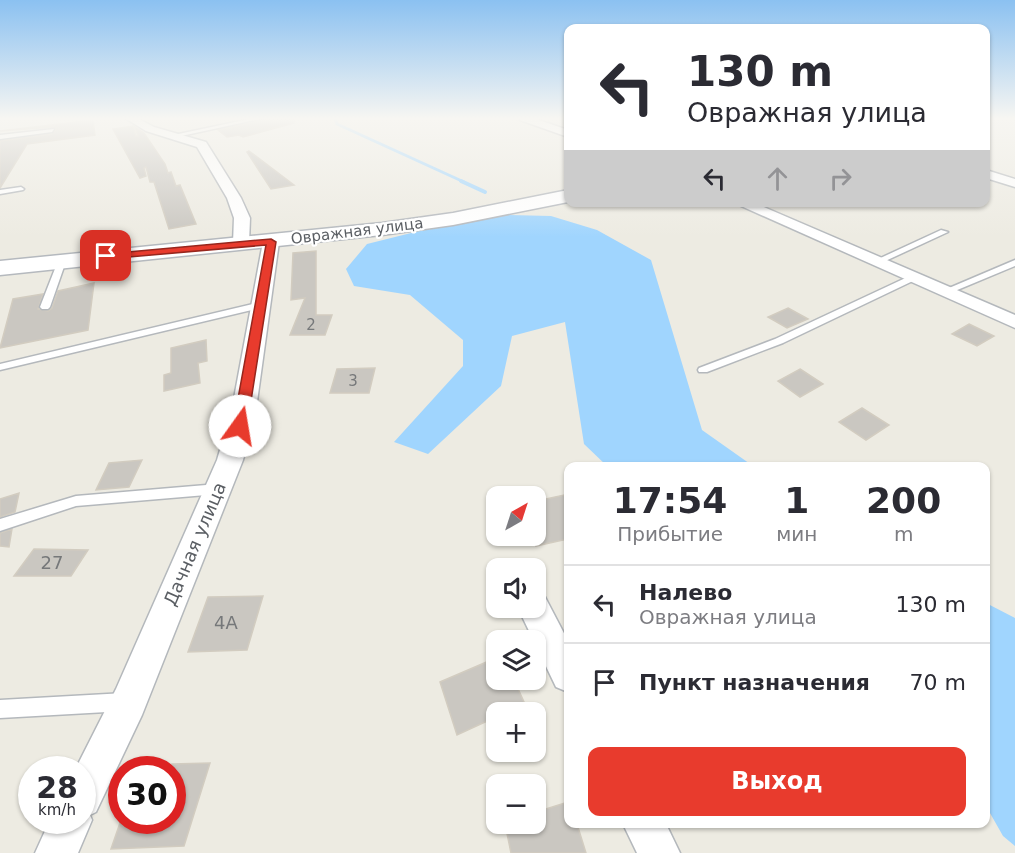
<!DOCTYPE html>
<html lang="ru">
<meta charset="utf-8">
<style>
:root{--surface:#fff;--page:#f2f2f3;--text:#2b2b33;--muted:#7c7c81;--line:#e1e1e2;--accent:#e83b2d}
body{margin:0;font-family:"DejaVu Sans",sans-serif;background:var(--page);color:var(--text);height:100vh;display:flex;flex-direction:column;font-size:22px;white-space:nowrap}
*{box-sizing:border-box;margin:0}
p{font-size:20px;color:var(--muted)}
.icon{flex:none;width:33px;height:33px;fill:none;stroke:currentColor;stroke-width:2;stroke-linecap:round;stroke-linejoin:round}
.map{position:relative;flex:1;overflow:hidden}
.side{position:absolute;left:564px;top:462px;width:426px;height:366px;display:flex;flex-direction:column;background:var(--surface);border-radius:12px;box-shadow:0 2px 4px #0004}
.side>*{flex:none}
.hud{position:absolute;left:564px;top:24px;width:426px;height:183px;border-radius:12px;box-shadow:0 2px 4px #0004;background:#fff;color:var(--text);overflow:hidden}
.needle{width:39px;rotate:39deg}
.controls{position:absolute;left:486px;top:486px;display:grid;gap:12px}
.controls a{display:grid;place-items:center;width:60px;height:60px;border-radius:12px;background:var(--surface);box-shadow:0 2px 4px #0004;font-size:30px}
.speed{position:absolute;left:18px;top:756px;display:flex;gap:12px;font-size:30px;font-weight:700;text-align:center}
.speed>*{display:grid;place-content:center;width:78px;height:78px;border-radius:50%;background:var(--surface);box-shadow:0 2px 4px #0004;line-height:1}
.speed small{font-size:15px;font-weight:400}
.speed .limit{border:9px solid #d22;background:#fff;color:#111}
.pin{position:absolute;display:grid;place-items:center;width:51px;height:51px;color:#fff;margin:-26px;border-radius:12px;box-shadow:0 3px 9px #0006}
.me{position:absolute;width:66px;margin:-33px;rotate:13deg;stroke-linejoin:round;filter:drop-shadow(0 0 4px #0008)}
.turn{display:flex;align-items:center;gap:21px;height:126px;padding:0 24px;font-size:27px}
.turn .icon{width:78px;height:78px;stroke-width:2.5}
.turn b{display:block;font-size:42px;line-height:51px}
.lanes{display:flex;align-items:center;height:57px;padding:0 24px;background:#0003;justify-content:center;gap:30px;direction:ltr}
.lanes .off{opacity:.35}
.eta{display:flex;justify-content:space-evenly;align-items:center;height:102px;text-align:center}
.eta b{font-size:36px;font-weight:600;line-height:42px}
.button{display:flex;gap:12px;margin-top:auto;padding:12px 24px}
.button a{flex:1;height:69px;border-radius:12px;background:var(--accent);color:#fff;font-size:24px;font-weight:600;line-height:69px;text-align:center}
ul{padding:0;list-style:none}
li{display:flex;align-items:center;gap:18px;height:78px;padding:0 24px;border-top:2px solid var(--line)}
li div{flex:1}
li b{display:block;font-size:22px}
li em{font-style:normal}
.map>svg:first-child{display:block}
.water{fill:#a0d5fe}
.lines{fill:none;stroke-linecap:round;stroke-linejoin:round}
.stream-far1{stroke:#a0d5fe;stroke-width:3}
.stream{stroke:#a0d5fe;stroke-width:4}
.building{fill:#cac7c1;stroke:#d2ccc0;stroke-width:1.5}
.lane-casing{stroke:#b4b8bc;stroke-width:3}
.street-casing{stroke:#b4b8bc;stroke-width:3}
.secondary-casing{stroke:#b5b9be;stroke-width:3}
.lane{fill:#fff;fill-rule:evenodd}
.street{fill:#fff;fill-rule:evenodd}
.secondary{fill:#fff;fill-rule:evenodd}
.route{fill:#e83b2d;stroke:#97261d;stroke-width:1.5}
.labels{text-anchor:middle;stroke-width:4.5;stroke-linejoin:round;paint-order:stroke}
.far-street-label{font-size:15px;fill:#5a5e63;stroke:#fff}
.number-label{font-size:15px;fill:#76787a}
.street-label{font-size:18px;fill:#5a5e63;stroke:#fff}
.near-number-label{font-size:18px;fill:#76787a}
</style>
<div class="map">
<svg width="1015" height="853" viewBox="0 0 1015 853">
<rect width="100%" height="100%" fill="#edebe2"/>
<path class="water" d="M509,215L551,216L597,230L651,260L702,430L753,466H607L584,444L565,322L512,336L501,386L428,454L394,442L463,366V340L410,295L354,286L346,269L367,244L415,232Z
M986,603L1015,618V846L1003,836L986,806Z"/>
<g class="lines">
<path class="stream-far1" d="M335,118L337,124L464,182"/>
<path class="stream" d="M461,181L485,192"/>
</g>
<path class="building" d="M266,118H293L294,123L243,137L239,135L227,137L218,130L264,120Z
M93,120L95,135L27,144L0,188V141L52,134L56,129L54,127L0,131Z
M133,126L136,136H138L135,127L144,133L165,164L168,173L171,172L176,186L180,185L196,224L169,229L154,182H150L146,167L144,168L146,176L140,178L113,129Z
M249,151L294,185L271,189L247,152Z
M316,251V315H332L325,335H290L305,298L291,300L293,253Z
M94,283L88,330L0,348L13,299L43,294L38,309L48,311L52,308L58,291Z
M788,308L808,319L787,328L768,317Z
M969,324L994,336L977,346L952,334Z
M206,340L207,361L198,363L200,383L164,391V375L171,373V348Z
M375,368L369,393H330L337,369Z
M800,369L823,384L800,397L778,381Z
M862,408L889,425L866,440L839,422Z
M142,460L129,487L96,490L109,463Z
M19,493L15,512L0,517V499Z
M564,495L568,505V539L536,546V501Z
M12,529L9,547L0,546V533Z
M34,549L88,550L71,576H14Z
M263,596L247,650L188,652L208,597Z
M496,658V680H514L525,704L506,712H496V717L457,735L440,682Z
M210,763L184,846L111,849L121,820H172V764Z
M568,802V824H577L586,853H511L505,824H536V812Z"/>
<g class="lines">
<g class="lane-casing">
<path id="lane" d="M254,118H264L172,138L169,136Z
M54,129L52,132L0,139V135Z
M21,187L24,189L23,190L0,194V190Z
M941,230L948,232L881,263L874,261Z
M62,258L66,261L50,307L48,309H42L40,307L58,261Z
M1015,260V266L950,293H944L942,291Z
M914,274L917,275V279L783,343L707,372H699L698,370L699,368L775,339Z
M261,302L264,303V307L0,370V364Z
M218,484L223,485L225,489L223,493L218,494L76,506L0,531V519L76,496Z
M125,693L131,696L134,702L131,708L125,711L0,718V700Z"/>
</g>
<g class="street-casing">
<path id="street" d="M125,118H137L154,127L206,142L241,198L250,218L249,243L247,246L241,248L233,243L234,218L227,198L197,147L146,131Z
M519,118H533L568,130V137L520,120Z
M986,170L1015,179V187L986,178Z
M732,202H752L1015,315V328Z
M271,237L279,242L256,409L243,460L142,715L96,812L90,815L92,820L78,853H35L50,820H82V770H75L116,689L217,460L232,409L263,242Z
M536,594L545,597L568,641V692L556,687L518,608H536Z
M623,824H666L680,853H637Z"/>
</g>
<g class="secondary-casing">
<path id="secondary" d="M568,190V202L453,225L382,235L0,275V261L382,223L453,213Z"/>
</g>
<use href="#lane" class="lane"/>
<use href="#street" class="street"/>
<use href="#secondary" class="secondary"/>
</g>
<linearGradient id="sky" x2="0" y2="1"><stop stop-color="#8bc1f1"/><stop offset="0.5" stop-color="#f7f6f2"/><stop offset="1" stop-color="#f7f6f2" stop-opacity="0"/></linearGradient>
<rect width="1015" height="237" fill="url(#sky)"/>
<path class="route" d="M271,239L276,242L247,426L240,431L233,426L266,245L106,259L101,256L106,254Z"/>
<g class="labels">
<g class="far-street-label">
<text transform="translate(357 231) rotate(-7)" y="5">Овражная улица</text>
</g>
<g class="number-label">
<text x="311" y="330">2</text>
<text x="353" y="386">3</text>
</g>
<g class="street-label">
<text transform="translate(195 544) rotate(-67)" y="6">Дачная улица</text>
</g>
<g class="near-number-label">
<text x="52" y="569">27</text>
<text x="226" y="629">4А</text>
</g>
</g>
</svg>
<div class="controls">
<a><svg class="needle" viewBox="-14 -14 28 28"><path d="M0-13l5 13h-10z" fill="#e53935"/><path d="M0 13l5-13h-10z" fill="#7c7c81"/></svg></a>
<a><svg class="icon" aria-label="sound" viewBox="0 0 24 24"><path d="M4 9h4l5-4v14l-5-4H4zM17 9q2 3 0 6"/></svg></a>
<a><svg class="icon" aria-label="layers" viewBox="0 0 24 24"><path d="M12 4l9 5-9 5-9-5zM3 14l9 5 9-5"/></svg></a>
<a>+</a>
<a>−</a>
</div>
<div class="speed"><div>28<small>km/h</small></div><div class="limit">30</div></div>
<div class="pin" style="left:106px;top:256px;background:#d93025"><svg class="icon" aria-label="arrive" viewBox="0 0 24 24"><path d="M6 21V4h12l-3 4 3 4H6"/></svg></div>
<svg class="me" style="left:240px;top:426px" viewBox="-20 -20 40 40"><circle r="19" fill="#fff"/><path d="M0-13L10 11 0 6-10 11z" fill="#e83b2d"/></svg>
<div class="hud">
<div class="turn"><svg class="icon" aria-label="left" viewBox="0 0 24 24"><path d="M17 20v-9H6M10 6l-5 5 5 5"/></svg><div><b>130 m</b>Овражная улица</div></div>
<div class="lanes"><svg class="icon" aria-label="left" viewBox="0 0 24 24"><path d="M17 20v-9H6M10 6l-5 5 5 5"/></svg><svg class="icon off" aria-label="ahead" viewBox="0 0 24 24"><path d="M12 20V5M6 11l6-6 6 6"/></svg><svg class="icon off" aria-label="right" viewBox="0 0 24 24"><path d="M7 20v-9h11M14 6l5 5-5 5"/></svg></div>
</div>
<section class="side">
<div class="eta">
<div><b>17:54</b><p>Прибытие</p></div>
<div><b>1</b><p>мин</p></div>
<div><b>200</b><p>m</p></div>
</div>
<ul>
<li><svg class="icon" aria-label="left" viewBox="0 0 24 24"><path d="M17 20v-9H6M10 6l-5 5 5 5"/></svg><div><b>Налево</b><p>Овражная улица</p></div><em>130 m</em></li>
<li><svg class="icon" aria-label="arrive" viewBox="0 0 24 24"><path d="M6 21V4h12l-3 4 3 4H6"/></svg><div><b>Пункт назначения</b></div><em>70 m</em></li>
</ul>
<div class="button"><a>Выход</a></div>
</section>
</div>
